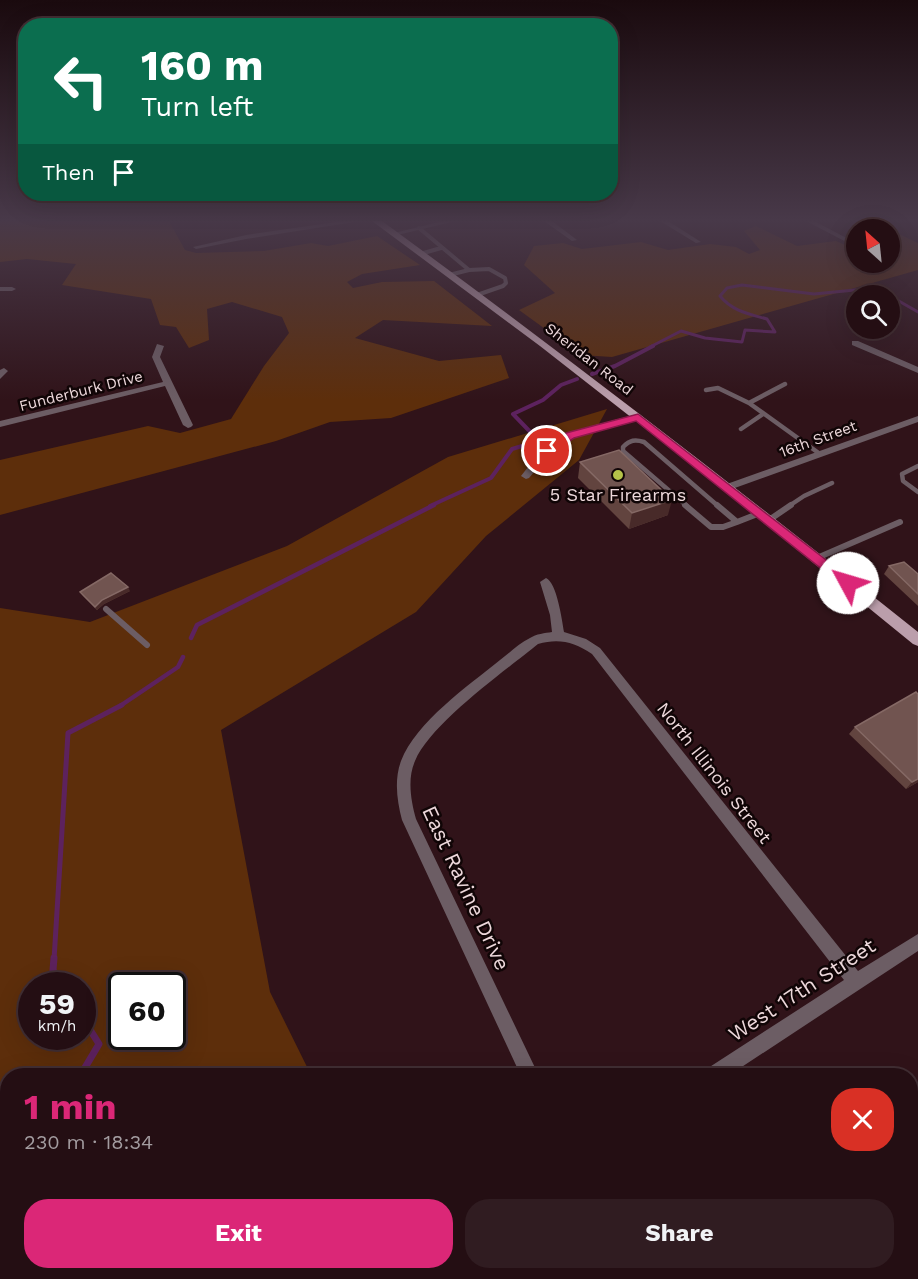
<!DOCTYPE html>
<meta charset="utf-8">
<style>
:root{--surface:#240e13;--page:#301c21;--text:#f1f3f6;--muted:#a39ca0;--line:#412e33;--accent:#db2777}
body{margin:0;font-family:"Work Sans",sans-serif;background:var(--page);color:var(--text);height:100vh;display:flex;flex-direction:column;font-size:22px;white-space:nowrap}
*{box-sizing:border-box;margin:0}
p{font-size:20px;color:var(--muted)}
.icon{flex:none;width:33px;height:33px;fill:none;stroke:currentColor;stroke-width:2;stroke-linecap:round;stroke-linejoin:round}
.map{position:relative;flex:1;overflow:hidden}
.sheet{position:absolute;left:0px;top:1068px;width:918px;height:212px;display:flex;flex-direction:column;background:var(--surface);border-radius:24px 24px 0 0;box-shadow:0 6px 24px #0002,0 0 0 2px var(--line)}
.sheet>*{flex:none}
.guide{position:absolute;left:18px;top:18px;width:600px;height:183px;border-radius:24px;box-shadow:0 6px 24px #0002,0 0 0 2px var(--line);background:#0b6e4f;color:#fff;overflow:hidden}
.needle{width:39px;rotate:333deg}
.controls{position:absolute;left:846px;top:219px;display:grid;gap:12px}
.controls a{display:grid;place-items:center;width:54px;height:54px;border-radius:50%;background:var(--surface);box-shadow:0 6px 24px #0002,0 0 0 2px var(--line);font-size:30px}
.speed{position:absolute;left:18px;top:972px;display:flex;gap:12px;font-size:30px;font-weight:700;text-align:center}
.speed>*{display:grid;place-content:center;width:78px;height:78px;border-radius:50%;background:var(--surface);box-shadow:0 6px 24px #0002,0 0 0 2px var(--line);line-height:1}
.speed small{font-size:15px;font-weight:400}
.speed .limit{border:3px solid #111;border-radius:9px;background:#fff;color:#111}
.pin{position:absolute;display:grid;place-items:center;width:51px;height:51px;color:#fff;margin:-26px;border:3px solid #fff;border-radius:50%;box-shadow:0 2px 6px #0007}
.me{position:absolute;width:66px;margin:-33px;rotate:309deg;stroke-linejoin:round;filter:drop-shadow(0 0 4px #0008)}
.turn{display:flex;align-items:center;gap:21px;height:126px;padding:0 24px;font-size:27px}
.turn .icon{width:78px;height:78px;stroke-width:2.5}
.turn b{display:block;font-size:42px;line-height:51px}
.then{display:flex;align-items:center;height:57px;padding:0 24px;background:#0003;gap:12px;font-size:22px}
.round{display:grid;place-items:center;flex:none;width:63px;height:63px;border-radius:24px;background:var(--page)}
.overview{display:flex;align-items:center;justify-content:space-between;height:102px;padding:0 24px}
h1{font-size:36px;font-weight:700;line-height:45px;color:var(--accent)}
.action{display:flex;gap:12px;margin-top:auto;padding:12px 24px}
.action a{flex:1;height:69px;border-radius:24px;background:var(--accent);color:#fff;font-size:24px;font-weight:700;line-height:69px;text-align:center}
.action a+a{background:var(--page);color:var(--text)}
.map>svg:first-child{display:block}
.green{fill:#5d2e0b;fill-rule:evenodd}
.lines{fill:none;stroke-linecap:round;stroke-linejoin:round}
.stream-far4{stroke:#5d225e;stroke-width:3}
.stream-far3{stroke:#5d225e;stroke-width:4}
.stream-far2{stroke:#5d225e;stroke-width:4.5}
.stream-far1{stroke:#5d225e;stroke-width:5}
.stream{stroke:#5d225e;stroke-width:7}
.service-far2{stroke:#6c5d64;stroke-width:4}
.service-far1{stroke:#6c5d64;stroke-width:4.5}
.service{stroke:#6c5d64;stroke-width:6}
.minor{fill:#6c5d64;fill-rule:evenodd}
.primary{fill:#bb9eab;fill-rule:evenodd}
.wall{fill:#62443f}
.shaded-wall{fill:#482a29}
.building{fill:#715450;stroke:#856965;stroke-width:1.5}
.route{fill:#db2777;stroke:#8e194d;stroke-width:1.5}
.poi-dot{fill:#b5c249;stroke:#100506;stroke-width:2}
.labels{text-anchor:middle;stroke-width:5;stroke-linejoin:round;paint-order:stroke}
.far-street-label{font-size:15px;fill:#edd8db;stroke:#100506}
.poi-label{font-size:18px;fill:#edd8db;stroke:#100506}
.street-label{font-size:18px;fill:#edd8db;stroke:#100506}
.near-street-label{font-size:21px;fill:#edd8db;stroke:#100506}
</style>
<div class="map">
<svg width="918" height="1279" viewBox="0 0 918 1279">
<rect width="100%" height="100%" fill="#301319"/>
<path class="green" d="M0,221H169L185,250L196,253L264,251L311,243L328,246L377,236L420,265L362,274L347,282L353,288L382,282L434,281L492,326L383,320L355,338L439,361L501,355L509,378L391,418L330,422L276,441L0,515V460L148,426L180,433L231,419L264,366L289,333L282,317L232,302L207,309L209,340L189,348L176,327L160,325L151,299L62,285L76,264L27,259L0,262Z
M860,225L882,226L918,243V270L612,357L581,355L519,310L555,293L524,265L534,246L563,243L582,249L641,242L668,250L710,244L736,247L749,254L760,250L744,231L756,226L797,246L836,241L856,250V262H890V230L866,229Z
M607,409L579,460L486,536L416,612L221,730L270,992L311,1075L8,1076V1272H140L119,1279H0V608L90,622L287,546L448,457ZM32,986H82V1036H32ZM122,986H172V1036H122Z"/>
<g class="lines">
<path class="stream-far4" d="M890,296L918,312
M650,347L681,331L705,338L742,342L745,330L775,332L767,319C749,314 732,311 720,296L727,288L742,285L814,294L865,289L887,296"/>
<path class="stream-far3" d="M592,374L615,366L653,346
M430,506L491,478L512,449L539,441L513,414L543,400L561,385L577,379"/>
<path class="stream-far2" d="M191,638L197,625L434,505
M120,706L178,667L183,657"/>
<path class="stream-far1" d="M54,960L68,733L122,705"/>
<path class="stream" d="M54,958L53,970L63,986
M80,1076L99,1044L82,1017
M31,1279L33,1272"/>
<path class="service-far2" d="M419,228L469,270L449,275
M420,254L441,248
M469,270L489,269L505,278L506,283L503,286L477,295"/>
<path class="service-far1" d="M785,384L749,403L820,454
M706,390L718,388L749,403
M741,429L763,414
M918,466L902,474L903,481L918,492
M687,506L623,451V447C630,440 635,439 644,442L718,506
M789,506L804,496L832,483"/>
<path class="service" d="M685,505L711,527H723L737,522L717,505
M769,520L791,505
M737,522L760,513
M817,558L900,522
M106,609L147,645"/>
<path class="minor" d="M343,221H361L246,239L196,249L193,247L246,235Z
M443,221H456L393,236L390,234Z
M544,221H552L577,240L572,241Z
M660,221H668L701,242L696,243Z
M806,221H814L856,243V247Z
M0,287H12L16,289L12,291H0Z
M852,341H858L918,367V373L852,345Z
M157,344L164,346L160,357L193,425L191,427L188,428L183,425L165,386L0,427V421L163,382L152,357Z
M4,368L8,371L0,379V370Z
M638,414L641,415V419L573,438L550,453L529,478L526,479L521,476C555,430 586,428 638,414Z
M918,416V422L732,489H724L723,487L724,485Z
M546,578C557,583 562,620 564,632L586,639L600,648L858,971L918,934V951L728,1076H702L705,1070L844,980L592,654C574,642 559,638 538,644C505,671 431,723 415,761C407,779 411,801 416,819L539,1076H521L402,820C397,801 394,780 401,761C416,722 468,686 500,660C510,653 519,643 530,638C536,634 545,633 552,632L550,615L540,582Z
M363,1272H394L391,1279H360Z
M481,1272H501L502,1279H482Z"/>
<path class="primary" d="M372,221H382C564,354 741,491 918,632V646L913,644L724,490L540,346Z"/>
</g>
<path class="wall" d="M580,462L668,515L629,529L578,478Z
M889,566L918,574V606L884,574Z
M130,591L104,604L97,610L83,596L80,592Z
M855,727L918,782L906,789L849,734Z"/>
<path class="shaded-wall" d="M672,500L668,515L629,529L632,513Z
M128,587L130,591L104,604L97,610L95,607L102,600Z
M918,779V782L906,789L912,782Z"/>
<path class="building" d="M619,450L672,500L632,513L580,462Z
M904,562L918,574V594L889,566Z
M111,573L128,587L102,600L95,607L80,592Z
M916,692L918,694V779L912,782L855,727Z"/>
<linearGradient id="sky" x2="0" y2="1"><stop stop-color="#1a0a0e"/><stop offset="0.55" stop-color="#483949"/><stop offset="1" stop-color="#483949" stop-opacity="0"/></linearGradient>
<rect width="918" height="400" fill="url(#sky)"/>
<path class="route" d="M638,414L852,580L854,583L852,586H843L636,421L574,438L551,453L547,454L542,451L566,433Z"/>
<circle class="poi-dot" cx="618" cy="475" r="6"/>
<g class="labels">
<g class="far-street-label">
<text transform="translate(589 359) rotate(38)" y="5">Sheridan Road</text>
<text transform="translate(81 391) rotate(-14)" y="5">Funderburk Drive</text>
<text transform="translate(818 439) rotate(-20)" y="5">16th Street</text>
</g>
<g class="poi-label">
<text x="618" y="501">5 Star Firearms</text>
</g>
<g class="street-label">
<text transform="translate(714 773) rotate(52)" y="6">North Illinois Street</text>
</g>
<g class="near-street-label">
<text transform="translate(466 888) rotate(65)" y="7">East Ravine Drive</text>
<text transform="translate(802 990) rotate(-33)" y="7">West 17th Street</text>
</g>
</g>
</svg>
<div class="controls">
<a><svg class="needle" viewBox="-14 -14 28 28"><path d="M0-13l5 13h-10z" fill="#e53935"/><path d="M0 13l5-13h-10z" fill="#a39ca0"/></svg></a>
<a><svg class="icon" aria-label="search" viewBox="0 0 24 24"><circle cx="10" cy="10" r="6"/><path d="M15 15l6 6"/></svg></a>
</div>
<div class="speed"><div>59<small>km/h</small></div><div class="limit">60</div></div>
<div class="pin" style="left:547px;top:451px;background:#d93025"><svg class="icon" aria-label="arrive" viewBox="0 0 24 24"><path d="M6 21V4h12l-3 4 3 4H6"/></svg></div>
<svg class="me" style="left:848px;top:583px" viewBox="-20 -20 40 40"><circle r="19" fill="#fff"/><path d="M0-13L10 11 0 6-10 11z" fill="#db2777"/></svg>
<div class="guide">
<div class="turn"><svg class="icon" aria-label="left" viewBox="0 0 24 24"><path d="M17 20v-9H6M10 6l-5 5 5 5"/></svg><div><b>160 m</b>Turn left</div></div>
<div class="then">Then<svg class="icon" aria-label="arrive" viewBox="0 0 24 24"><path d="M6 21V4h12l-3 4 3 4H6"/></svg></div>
</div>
<section class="sheet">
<div class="overview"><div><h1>1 min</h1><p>230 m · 18:34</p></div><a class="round" style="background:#d93025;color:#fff"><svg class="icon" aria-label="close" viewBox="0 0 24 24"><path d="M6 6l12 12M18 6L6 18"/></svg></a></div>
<div class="action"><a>Exit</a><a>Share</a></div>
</section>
</div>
